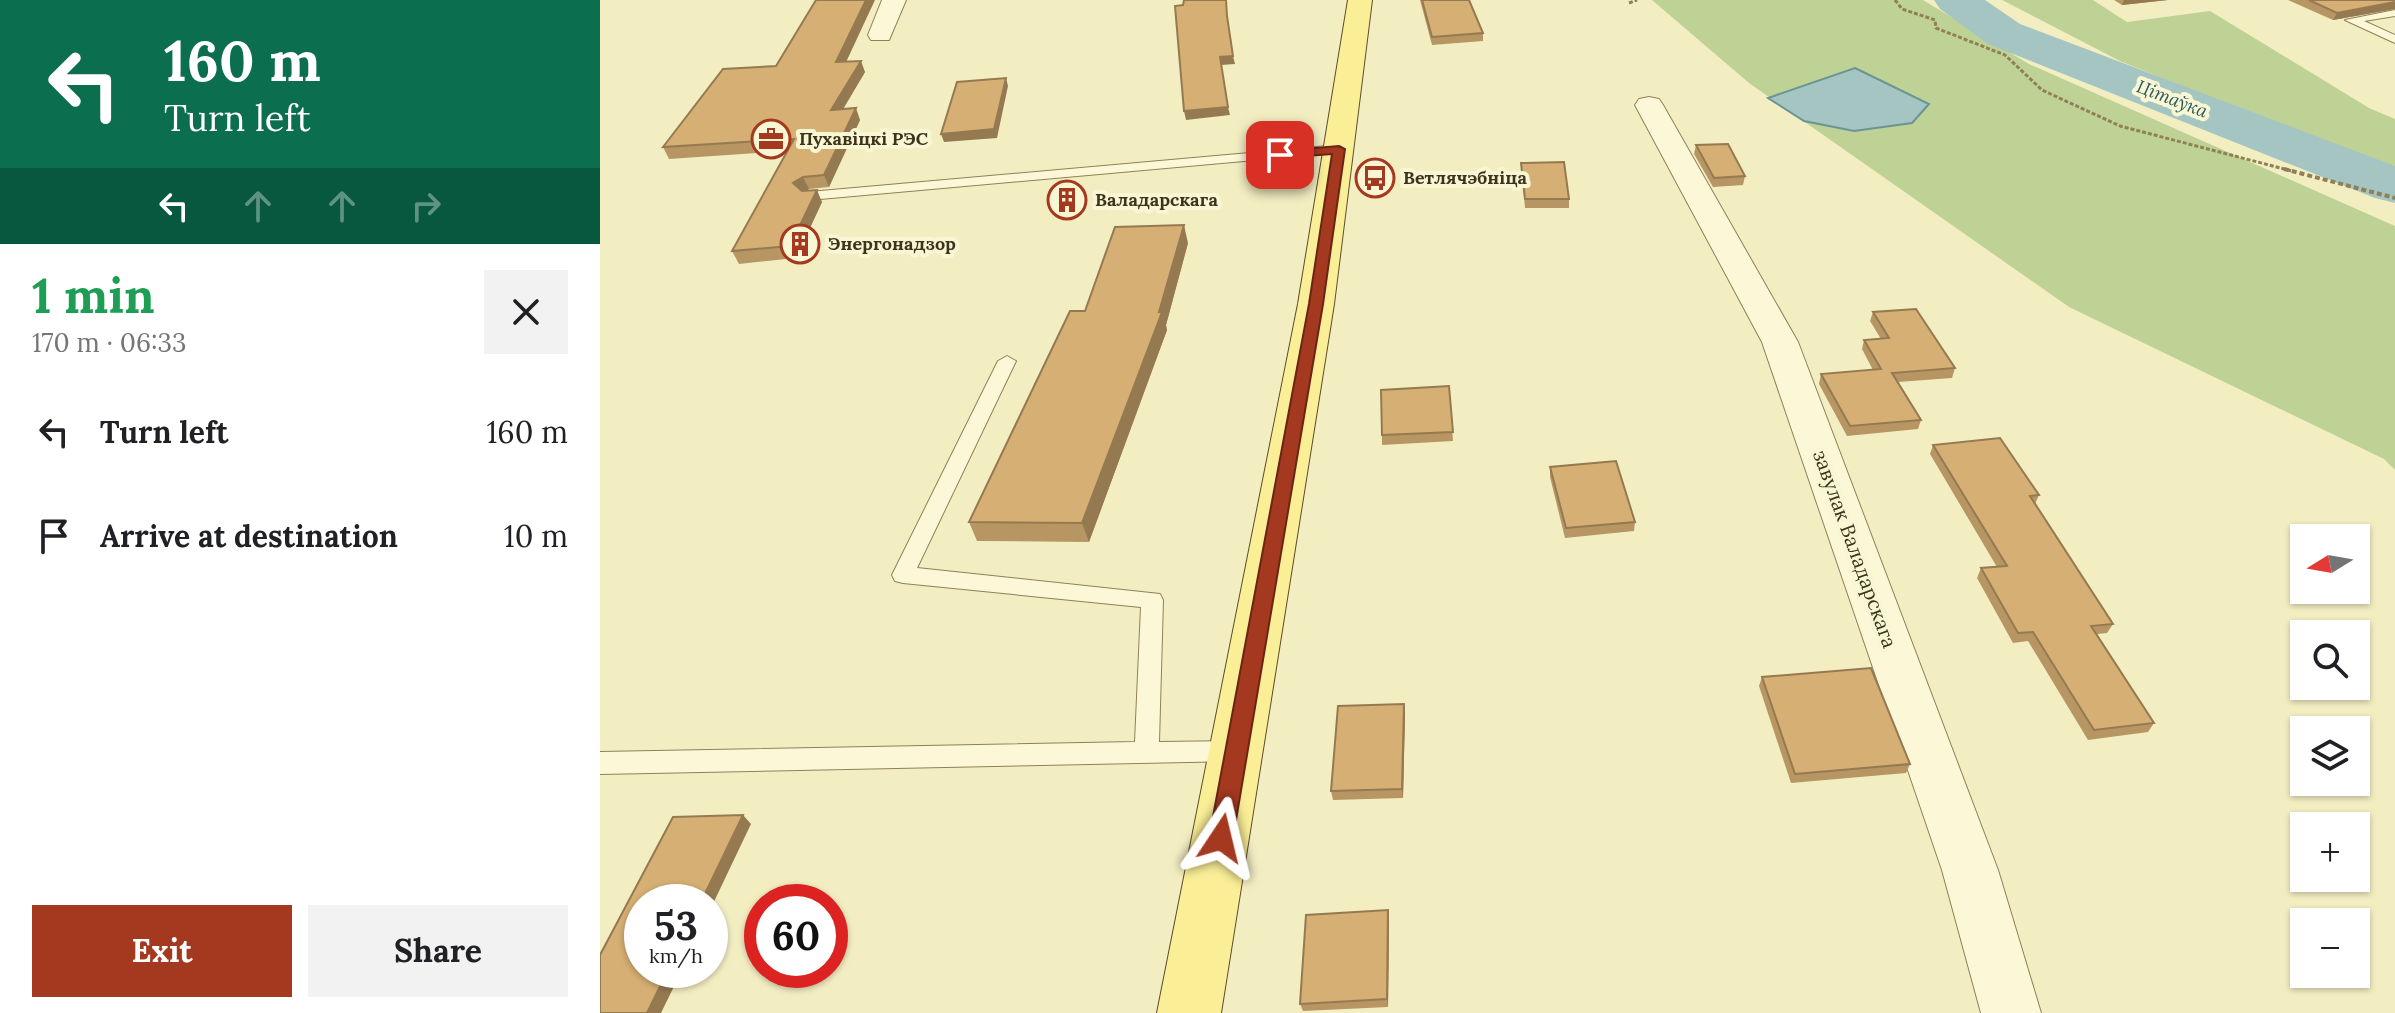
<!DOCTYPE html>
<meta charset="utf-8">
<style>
:root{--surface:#fff;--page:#f2f2f2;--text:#202124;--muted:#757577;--accent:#a53920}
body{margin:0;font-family:Lora,serif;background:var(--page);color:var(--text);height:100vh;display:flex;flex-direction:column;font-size:30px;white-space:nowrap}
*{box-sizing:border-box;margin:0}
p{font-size:26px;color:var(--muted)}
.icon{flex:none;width:44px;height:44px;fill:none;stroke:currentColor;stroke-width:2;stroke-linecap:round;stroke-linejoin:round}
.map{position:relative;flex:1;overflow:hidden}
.drawer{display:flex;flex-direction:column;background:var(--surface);width:600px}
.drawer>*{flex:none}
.top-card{background:#0b6e4f;color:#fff;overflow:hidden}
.needle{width:52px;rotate:259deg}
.tools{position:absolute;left:1690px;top:524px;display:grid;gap:16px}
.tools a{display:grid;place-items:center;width:80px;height:80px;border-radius:0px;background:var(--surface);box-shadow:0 2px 6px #0004;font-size:40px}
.speed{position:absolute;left:24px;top:884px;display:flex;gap:16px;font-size:40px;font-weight:700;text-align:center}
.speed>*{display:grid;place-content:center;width:104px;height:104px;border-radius:50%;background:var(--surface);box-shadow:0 2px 6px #0004;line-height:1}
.speed small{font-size:20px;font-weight:400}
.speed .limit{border:12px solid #d22;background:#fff;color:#111}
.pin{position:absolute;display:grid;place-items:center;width:68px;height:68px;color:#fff;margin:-34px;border-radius:16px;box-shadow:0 4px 12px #0006}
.me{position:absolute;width:88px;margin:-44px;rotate:10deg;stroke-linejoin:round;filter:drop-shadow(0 0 6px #0008)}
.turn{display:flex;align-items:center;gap:28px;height:168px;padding:0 32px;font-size:36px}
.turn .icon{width:104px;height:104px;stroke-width:2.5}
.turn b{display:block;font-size:56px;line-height:68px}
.lanes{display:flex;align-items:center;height:76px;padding:0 32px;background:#0003;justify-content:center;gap:40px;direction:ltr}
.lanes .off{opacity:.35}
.round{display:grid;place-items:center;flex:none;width:84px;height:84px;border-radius:0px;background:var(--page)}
.head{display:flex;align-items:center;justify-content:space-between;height:136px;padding:0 32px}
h1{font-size:48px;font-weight:700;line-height:60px;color:#1e9e55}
.button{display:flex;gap:16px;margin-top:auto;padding:16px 32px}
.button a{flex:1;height:92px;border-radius:0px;background:var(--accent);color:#fff;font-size:32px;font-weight:700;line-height:92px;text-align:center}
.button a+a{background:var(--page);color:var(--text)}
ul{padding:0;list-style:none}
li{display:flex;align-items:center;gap:24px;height:104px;padding:0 32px}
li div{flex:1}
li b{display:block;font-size:30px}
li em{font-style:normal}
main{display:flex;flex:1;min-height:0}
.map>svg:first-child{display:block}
.green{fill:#bfd295}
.water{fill:#a5c5c2;stroke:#6a9592;stroke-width:2}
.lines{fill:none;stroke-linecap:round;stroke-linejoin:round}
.river{fill:#a5c5c2;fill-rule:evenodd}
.service-casing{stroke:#8f8057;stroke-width:2}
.minor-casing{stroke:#8f8057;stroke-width:2}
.primary-casing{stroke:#5c4c2b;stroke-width:2}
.path-far1{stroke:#8f8057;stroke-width:3;stroke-dasharray:4 2;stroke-linecap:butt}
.path{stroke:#8f8057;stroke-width:4;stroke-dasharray:5 3;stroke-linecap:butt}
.service{fill:#fcf8d7;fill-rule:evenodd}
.minor{fill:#fcf8d7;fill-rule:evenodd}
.primary{fill:#faee96;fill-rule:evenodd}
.wall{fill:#b79664}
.shaded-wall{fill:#957a51}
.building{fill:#d5af74;stroke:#957a51;stroke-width:2}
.route{fill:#a53920;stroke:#6b2515;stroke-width:2}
.labels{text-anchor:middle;stroke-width:8;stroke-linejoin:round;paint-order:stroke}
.far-water-label{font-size:18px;font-style:italic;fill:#2a585f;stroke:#f9f6d3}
.far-poi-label{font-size:18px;font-weight:bold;fill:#3d331d;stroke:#f9f6d3;text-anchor:start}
.street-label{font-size:20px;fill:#3d331d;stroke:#f9f6d3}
</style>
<main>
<section class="drawer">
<div class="top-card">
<div class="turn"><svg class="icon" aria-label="left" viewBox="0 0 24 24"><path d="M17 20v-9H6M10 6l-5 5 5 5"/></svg><div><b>160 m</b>Turn left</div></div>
<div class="lanes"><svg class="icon" aria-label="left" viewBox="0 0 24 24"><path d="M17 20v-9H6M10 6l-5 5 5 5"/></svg><svg class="icon off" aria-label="ahead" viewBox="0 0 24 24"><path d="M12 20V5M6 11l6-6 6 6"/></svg><svg class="icon off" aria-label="ahead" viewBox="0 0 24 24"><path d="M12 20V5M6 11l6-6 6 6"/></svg><svg class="icon off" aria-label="right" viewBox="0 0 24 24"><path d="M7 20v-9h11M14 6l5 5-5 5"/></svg></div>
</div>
<div class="head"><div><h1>1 min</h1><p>170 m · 06:33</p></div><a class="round"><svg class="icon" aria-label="close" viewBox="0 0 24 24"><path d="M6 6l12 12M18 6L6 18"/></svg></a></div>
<ul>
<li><svg class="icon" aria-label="left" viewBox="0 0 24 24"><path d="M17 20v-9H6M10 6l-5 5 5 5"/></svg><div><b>Turn left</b></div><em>160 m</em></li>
<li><svg class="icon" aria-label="arrive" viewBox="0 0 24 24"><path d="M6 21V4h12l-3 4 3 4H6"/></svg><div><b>Arrive at destination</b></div><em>10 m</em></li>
</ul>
<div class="button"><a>Exit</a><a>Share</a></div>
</section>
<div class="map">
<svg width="1795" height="1013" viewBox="0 0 1795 1013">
<rect width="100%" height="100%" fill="#f3eec2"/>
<path class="green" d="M1052,0H1323L1429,64L1795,226V470L1784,459L1469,307L1149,83Z
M1402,0H1493L1527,22L1610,11L1769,108L1795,119V172L1520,61Z"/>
<path class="water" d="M1255,68L1329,104L1312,123L1254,131L1204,121L1168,98Z"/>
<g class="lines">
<path class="river" d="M1334,0H1385L1420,24L1795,166V203L1775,198L1388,44L1340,9Z"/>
<g class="service-casing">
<path id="service" d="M1795,10V16L1764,21L1795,35V43L1745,20Z
M739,145L744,146V152L209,200L202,196L209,192Z
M407,356L416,361L317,568L560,594L563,600L559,742L637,741L646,744L649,751L646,758L637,761L0,774V752L535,742L541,607L303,583L295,581L292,575L398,361Z"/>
</g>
<g class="minor-casing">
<path id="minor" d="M282,0H306L289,40H271L268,35Z
M1049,97L1059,99L1063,105L1198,342L1398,870L1441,1013H1381L1342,870L1162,342L1035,105L1039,99Z"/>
</g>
<g class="primary-casing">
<path id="primary" d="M748,0H772L734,304L621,1013H557L698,304Z"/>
</g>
<path class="path-far1" d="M1295,0L1302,9L1335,20L1336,28L1405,55L1442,90L1520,126L1692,171
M1029,3L1037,0"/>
<path class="path" d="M1684,169L1795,198"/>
<use href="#service" class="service"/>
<use href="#minor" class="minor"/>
<use href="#primary" class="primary"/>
</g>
<path class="wall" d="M820,0H869L883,33V41L832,45Z
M1514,0H1568L1522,5Z
M1688,0H1795V9L1733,20Z
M246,62L265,72L243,109L260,120L229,187L209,189L207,190L222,202L196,258L139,264L132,251L187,151L69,159L63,147Z
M1096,145L1145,176L1143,185L1113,187L1094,154Z
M921,163L969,199V208H925Z
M588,243L566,325L567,330L489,542L377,541L369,522Z
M1273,312L1355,368L1352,378L1298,382L1321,420L1318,429L1247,436L1219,384L1221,374L1273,370L1262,349L1264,340L1281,339L1270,321Z
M849,386L853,441L782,445V435Z
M1333,445L1439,495L1435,504L1513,624L1507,633L1497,634L1554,723L1548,732L1488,740L1428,641L1413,643L1377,578L1381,568L1397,567L1330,454Z
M950,467L1035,522L1034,531L965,538L950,477Z
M1162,677L1310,764L1306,773L1191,783L1159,686Z
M804,704L805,714L803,798L733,800L731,791Z
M788,910L789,919L788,1007L703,1011L700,1004Z"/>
<path class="shaded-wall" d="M266,0H275L241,73L236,62Z
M1524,0H1568L1522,5Z
M1795,2V9L1733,20L1737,13Z
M633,56L635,64L621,65L620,57Z
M261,61L265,72L236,121L231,110Z
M406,78L408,86L397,138L344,142L341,134Z
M628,107L630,115L586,120L584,111Z
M256,108L260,120L229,187L224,175Z
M203,177L209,189L199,195L193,183Z
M217,190L222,202L196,258L190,246Z
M584,225L588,243L566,325L567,330L489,542L482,523L559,312Z
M804,704L805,714L803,798L802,789Z
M143,815L151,824L110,910V902H101Z
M788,910L789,919L788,1007L787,999Z
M68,970H82L61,1013H47Z"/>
<path class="building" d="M216,0H266L236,62L261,61L231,110L256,108L224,175L203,177L193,183L202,191L217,190L190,246L132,251L194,139L63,147L123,69L176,66Z
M584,0H626L627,16L633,56L620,57L628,107L584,111L575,6L583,5Z
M822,0H869L883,33L832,37Z
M1709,0H1795V2L1737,13Z
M406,78L394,129L341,134L357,82Z
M1128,144L1145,176L1114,178L1096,145Z
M964,162L969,199H925L921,163Z
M584,225L559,312H562L482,523L369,522L470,311H485L515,227Z
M1316,309L1355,368L1292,373L1321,420L1250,426L1221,374L1281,369L1264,340L1289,338L1273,312Z
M849,386L853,432L782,435L781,390Z
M1400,438L1439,495L1430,496L1513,624L1491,626L1554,723L1494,730L1433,632L1418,633L1381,568L1407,566L1333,445Z
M1016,461L1035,522L966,528L950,467Z
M1271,668L1310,764L1195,774L1162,677Z
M804,704L802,789L731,791L738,706Z
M143,815L101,902H42V970H68L47,1013H0V955L73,817Z
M788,910L787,999L700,1004L706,915Z"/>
<path class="route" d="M739,146L745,149L723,304L633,838L629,846L621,849L612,846L609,838L709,304L732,154L680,158L674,155L680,151Z"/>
<defs>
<g id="office-ring" transform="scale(2)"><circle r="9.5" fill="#f9f6d3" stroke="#a53920" stroke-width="1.5"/><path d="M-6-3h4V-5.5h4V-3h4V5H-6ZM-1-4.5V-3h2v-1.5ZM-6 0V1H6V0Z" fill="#a53920"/></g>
<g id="bus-ring" transform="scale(2)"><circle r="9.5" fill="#f9f6d3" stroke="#a53920" stroke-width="1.5"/><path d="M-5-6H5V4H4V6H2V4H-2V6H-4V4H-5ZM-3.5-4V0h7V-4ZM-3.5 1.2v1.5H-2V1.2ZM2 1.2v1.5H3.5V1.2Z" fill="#a53920"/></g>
<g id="building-ring" transform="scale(2)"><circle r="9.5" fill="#f9f6d3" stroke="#a53920" stroke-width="1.5"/><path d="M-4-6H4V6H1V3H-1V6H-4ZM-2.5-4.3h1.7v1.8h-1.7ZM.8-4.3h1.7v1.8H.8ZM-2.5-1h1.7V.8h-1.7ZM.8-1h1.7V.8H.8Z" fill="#a53920"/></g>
</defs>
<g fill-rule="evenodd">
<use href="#office-ring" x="171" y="139"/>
<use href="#bus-ring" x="775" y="178"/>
<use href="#building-ring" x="467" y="200"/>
<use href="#building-ring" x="200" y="244"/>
</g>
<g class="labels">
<g class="far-water-label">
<text transform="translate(1572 99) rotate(21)" y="6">Цітаўка</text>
</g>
<g class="far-poi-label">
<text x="199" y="145">Пухавіцкі РЭС</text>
<text x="803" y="184">Ветлячэбніца</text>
<text x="495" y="206">Валадарскага</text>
<text x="228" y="250">Энергонадзор</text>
</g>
<g class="street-label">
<text transform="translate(1255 549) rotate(70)" y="7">завулак Валадарскага</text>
</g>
</g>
</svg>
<div class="tools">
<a><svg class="needle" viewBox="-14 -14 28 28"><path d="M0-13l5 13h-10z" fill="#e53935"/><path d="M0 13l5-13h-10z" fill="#757577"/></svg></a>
<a><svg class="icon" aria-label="search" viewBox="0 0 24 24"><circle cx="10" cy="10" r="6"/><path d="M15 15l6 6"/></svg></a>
<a><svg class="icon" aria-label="layers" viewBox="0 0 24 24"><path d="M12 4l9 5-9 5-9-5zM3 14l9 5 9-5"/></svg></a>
<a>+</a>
<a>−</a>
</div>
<div class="speed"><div>53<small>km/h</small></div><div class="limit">60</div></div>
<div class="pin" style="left:680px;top:155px;background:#d93025"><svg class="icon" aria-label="arrive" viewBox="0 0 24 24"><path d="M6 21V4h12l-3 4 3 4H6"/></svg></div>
<svg class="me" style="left:621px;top:838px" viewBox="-20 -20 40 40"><path d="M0-17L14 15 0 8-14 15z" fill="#a53920" stroke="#fff" stroke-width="4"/></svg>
</div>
</main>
